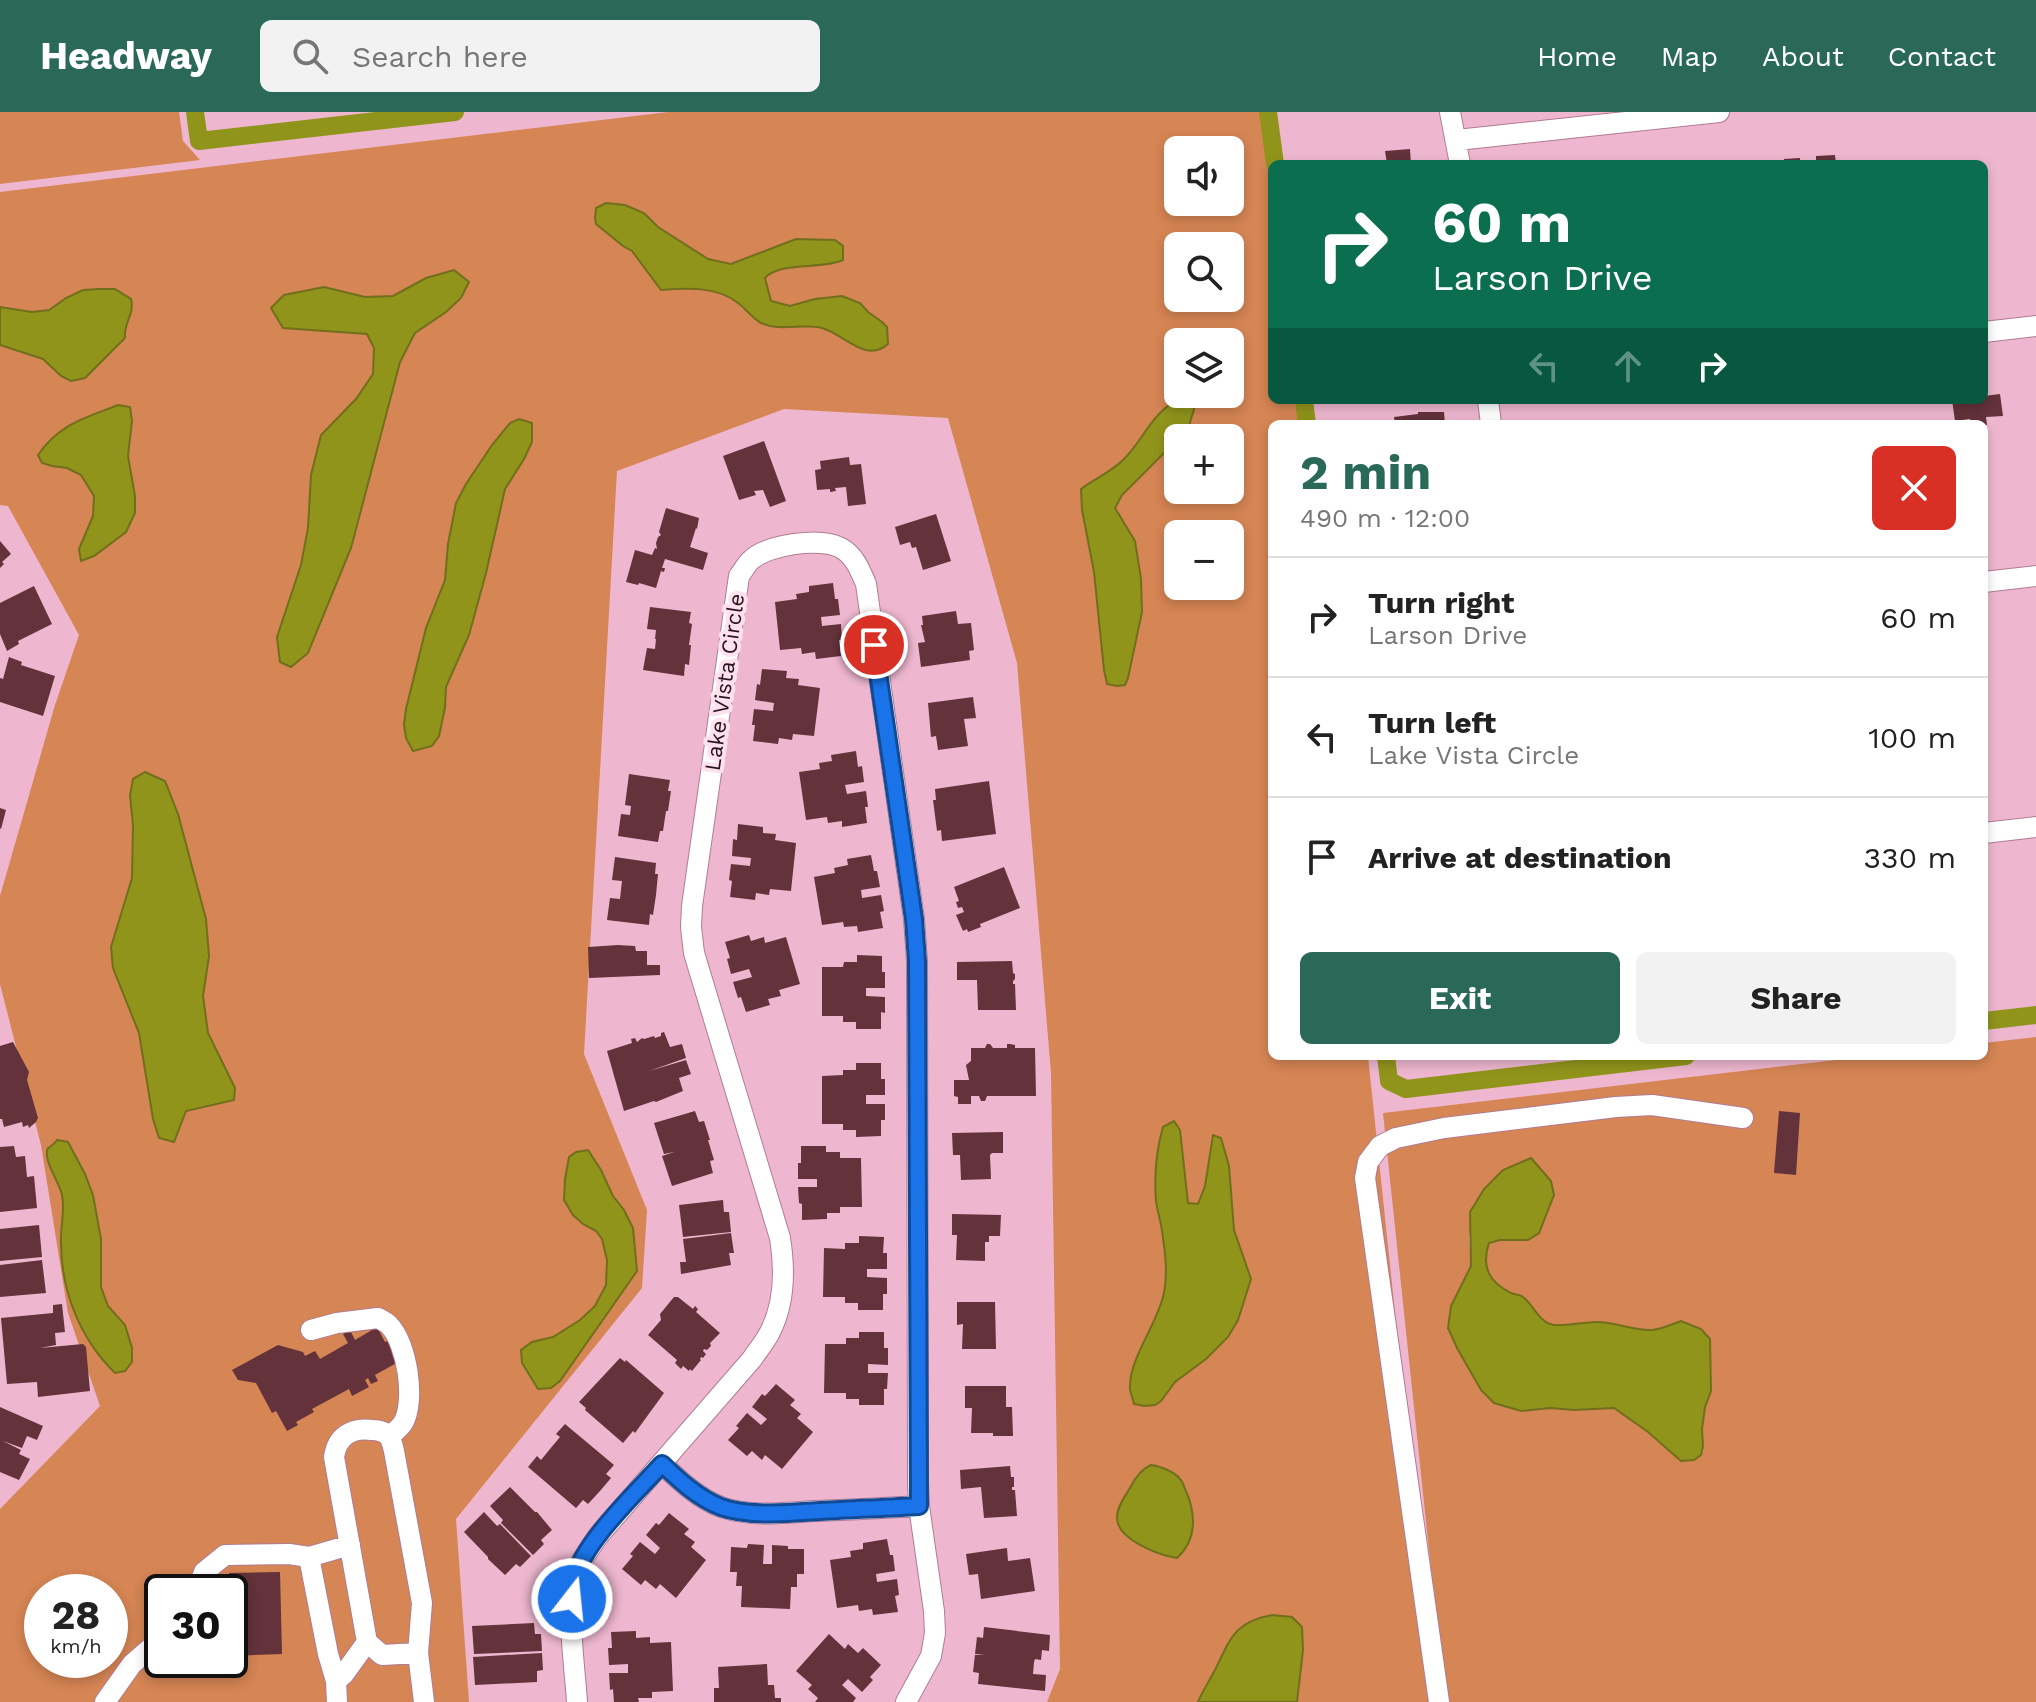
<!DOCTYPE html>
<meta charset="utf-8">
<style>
:root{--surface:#fff;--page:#f2f2f2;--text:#222;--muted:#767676;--line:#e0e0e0;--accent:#2a6957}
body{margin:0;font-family:"Work Sans",sans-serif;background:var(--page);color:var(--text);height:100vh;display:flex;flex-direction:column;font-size:30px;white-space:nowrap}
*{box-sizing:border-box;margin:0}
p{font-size:26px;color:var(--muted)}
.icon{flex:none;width:44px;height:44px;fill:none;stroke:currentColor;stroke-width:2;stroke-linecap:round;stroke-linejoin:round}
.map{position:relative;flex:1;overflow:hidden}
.panel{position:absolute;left:1268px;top:308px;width:720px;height:640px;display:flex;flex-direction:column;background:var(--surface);border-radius:12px;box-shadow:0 4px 12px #0003}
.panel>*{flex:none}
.hud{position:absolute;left:1268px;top:48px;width:720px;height:244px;border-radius:12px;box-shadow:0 4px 12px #0003;background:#0b6e4f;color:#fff;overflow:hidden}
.fabs{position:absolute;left:1164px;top:24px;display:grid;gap:16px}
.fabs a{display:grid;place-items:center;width:80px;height:80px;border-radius:12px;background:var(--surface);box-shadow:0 4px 12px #0003;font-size:40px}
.speed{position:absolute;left:24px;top:1462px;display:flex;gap:16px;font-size:40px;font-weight:700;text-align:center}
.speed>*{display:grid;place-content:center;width:104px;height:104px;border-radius:50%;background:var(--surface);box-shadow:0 4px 12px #0003;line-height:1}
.speed small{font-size:20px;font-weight:400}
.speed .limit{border:4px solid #111;border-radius:12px;background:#fff;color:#111}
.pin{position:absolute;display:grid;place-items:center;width:68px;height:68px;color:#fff;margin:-34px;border:4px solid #fff;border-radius:50%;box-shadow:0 2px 8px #0007}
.me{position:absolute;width:88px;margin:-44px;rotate:16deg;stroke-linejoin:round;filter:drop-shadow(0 0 6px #0008)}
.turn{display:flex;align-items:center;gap:28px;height:168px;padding:0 32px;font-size:36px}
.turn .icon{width:104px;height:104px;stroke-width:2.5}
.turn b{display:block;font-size:56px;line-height:68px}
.lanes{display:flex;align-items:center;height:76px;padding:0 32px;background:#0003;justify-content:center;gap:40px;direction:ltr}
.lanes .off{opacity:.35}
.round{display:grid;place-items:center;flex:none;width:84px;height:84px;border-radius:12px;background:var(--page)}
.headline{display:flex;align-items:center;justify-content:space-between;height:136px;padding:0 32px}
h1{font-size:48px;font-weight:700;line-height:60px;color:var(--accent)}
.action{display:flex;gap:16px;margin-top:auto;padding:16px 32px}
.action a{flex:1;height:92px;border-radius:12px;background:var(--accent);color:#fff;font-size:32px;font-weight:700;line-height:92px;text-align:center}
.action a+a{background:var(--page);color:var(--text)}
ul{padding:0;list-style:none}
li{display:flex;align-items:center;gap:24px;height:120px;padding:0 32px;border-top:2px solid var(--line)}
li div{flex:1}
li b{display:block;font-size:30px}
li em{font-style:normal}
header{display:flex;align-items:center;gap:48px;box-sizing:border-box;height:112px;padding:0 40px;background:var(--accent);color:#fff}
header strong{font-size:38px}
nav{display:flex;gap:44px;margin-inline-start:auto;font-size:28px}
.search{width:560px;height:72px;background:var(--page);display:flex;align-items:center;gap:20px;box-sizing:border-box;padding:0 28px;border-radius:12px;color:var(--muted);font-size:30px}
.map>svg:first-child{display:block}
.green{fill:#d68554;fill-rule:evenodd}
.water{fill:#91941b;stroke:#716e1c;stroke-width:2}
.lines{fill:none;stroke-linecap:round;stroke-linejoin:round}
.canal{stroke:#91941b;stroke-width:18}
.building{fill:#63323a}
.minor-casing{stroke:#b07c93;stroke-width:22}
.minor{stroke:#fff;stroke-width:20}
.route-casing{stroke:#114b97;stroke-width:20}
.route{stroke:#1a73e8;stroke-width:14}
.labels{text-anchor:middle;stroke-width:8;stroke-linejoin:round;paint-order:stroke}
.street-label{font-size:22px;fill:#27141d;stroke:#fee1ed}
</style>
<header>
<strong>Headway</strong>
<div class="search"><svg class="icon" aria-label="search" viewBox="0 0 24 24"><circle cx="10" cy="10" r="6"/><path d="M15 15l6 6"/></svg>Search here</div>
<nav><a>Home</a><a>Map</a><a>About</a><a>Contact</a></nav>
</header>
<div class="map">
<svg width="2036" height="1590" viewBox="0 0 2036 1590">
<rect width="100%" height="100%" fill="#eeb7cf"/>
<path class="green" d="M0,0H179L183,29L200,48L0,72Z
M668,0H1269L1275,52H1272V288H1299L1302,312H1272V944H1368L1436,1590H1047L1060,1557L1051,961L1017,551L948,306L784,297L617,359L584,942L647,1098L642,1176L456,1407L469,1590H0V1397L100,1294L68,1201L41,1033L0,872V784L55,593L79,523L8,394L0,393V80ZM1178,38H1230V90H1178ZM1178,134H1230V186H1178ZM1178,230H1230V282H1178ZM1178,326H1230V378H1178ZM1178,422H1230V474H1178ZM42,1480H110V1548H42ZM162,1480H230V1548H162Z
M2036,925V1590H1445L1383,1001L1870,944H1984V931ZM1531,1046L1543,1059L1554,1083L1539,1121L1514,1129L1500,1128L1489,1131C1481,1155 1489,1170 1511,1181C1515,1183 1520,1182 1523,1185C1534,1193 1539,1211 1554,1213C1568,1214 1583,1210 1597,1210C1616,1210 1633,1219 1652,1218C1662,1217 1672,1212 1681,1209L1710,1227L1711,1279L1705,1295L1702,1317L1703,1334L1648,1319L1614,1296L1574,1298L1550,1296L1521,1299L1481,1278L1457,1236L1451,1194L1471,1154L1469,1125L1503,1058Z"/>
<path class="water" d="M606,91L625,93L644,101L658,115L708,147L731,152L796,127L835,128L843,134V148C822,158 780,149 765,166L771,189L790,194L815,187L842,184L860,191L868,200L882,210L887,215L888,232C866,252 844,222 822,216C803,211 779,220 761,211C752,206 746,197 738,191C717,174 686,176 661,178L632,139L623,134L596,112L595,106L596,96Z
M454,158L469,170L461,186L446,200L415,221L400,250L351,436L308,541L291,555L280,550L277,525L301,453L308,416L311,363L321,323L356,287L373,262L374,236L367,222L283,216L271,196L284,183L324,175L365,185L393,184L426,166Z
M99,177H115L131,187C135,203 123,211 125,226L85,266L71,269L61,264L43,247L0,233V195L32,200L49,198L66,186L83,178Z
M1178,288L1192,290L1194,297L1188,317L1122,383L1115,396L1135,429L1141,467L1142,500L1128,566L1125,573L1117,574L1107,572L1104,558L1094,460L1082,398L1081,377C1094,367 1111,360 1123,348C1142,330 1153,299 1178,288Z
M118,293L130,295L132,309L128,344L135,384V401L126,420L94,444L81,449L79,437L93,404L94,384L81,363L67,356L52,354L42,351L38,343C59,312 85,306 118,293Z
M519,307L532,311V330L524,347L505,377L486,461L469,523L446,575L445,596L439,624L432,634L413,639L406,626L404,613L406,597L426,516L445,468L448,432L456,391L466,372L492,333L510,311Z
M145,660L165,669L178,702L206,807L209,844L203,884L208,921L235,976L234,988L186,999L174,1030L159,1026L153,1007L139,921L113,856L111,835L132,766L133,714L130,683L133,667Z
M1174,1009L1180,1018L1188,1091L1198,1092L1205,1074L1213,1023L1221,1026L1229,1054L1234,1118L1251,1167L1238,1208L1228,1225L1206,1247L1175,1270L1161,1289L1155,1293L1144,1294L1134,1292C1133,1286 1129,1279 1130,1274C1130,1245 1158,1211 1164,1181C1168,1161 1165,1139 1162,1119C1161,1109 1157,1099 1156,1089C1154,1063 1156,1039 1163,1015Z
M57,1028L68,1030L85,1062L93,1083L101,1127V1175L108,1194L125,1213L132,1236V1250L125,1259L115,1261C79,1226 60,1176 61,1126C61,1112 65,1097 62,1083C60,1071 42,1047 48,1036C49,1036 57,1029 57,1028Z
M588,1038L601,1058L613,1084L624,1098L633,1116L637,1159L560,1269L551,1276L538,1277L522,1251L521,1238L532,1230L553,1225L580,1208L595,1194L606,1173L607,1148L602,1127L596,1119L583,1112L573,1103L564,1088L565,1067L569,1045L576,1040Z
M1531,1046L1551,1069L1554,1083L1539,1121L1528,1128H1500L1489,1131C1481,1155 1489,1170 1511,1181C1515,1183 1520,1182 1523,1185C1534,1193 1539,1211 1554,1213C1568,1214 1583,1210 1597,1210C1616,1210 1633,1219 1652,1218C1662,1217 1672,1212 1681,1209L1701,1217L1710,1227L1711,1279L1705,1295L1702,1317L1703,1334L1701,1343L1694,1348L1681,1349L1648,1320L1614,1296L1574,1298L1550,1296L1521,1299L1494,1291L1481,1278L1457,1236L1448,1216L1451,1194L1471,1154L1470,1100L1484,1077L1503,1058Z
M1151,1353C1160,1354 1175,1360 1180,1367C1183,1370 1184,1375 1186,1379C1196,1402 1197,1428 1177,1446C1158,1443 1116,1427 1117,1405C1117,1395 1125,1384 1130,1376C1135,1366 1141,1357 1151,1353Z
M1272,1503L1292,1505L1302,1515L1303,1538L1297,1590H1198C1203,1578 1210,1568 1216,1556C1231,1525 1235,1510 1272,1503Z"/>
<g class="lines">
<path class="canal" d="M195,0L199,29L455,0
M1268,0L1275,52
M1304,288L1307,312
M1984,909L2036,903
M1386,944L1389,969L1406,977L1686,944"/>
</g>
<path class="building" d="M1410,37L1411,52H1387L1385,39Z
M1835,43L1836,52H1808V50L1816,49V44Z
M1800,46V52H1784V47Z
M2000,282L2003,304L1986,305L1987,313L1971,312L1970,307L1955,309L1952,288H1984V284Z
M1418,300H1444L1445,312H1395L1394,305L1418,302Z
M764,329L786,389L770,395L763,378L754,379L756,383L739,388L723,344Z
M849,345L850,353L861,352L866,392L848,394L846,375L835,376L836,379L830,380V377L817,378L815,358L821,357L820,349Z
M666,396L699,406L697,417L696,416L690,435L708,441L703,458L665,447L662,456H665L664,460L661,459L656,476L639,471L638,473L626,470L635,438L652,443L655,436L657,437L656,431L658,425L661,423L659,420Z
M936,402L951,449L923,458L916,435L912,436L910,430L900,433L895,415Z
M0,429L11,442L2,450L4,452L0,456Z
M833,471L835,487H838L840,503L821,505L822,514L841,512L842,528H839L841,544L816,547L815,540L802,542L801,536L780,538L775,490L797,487L796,482L809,480V474Z
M34,474L52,512L18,529L19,532L7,539L0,522V491Z
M650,495L691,500L689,511L692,512L689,533H691L689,553L685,552L684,564L643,558L647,536L655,537L656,527H655L656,518L647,517Z
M956,499L958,512L971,511L974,538L969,539L970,548L921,555L918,531L925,530L921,513H923L922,504Z
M9,545L22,550L21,553L55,564L43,604L0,590V566L3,567Z
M762,557L787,559L786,566L799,567L798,573L820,576L814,624L793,622L792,628L779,626L778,632L753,629L755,613H752L754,597L773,599L774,591L755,588L757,572L760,573Z
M973,585L976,606L964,607L968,634L938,638L936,624L931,625L928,591Z
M856,639L858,655L862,654L864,670L845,673L847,682L866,679L868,695H865L867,711L842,715V709L828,711L827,705L806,708L799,660L820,657L819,651L832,649L831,643Z
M629,662L670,668L668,679H671L668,699H666L663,719H660L658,730L618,724L621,702L630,703L631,694L625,693Z
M989,669L996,722L942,729L941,718L937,719L933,688H936L935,677Z
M0,696L6,698L1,717L0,716Z
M738,712L763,715V721L776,722L775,728L796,731L791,779L770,777L769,783L756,781L755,788L730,785L732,769L729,768L731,752L750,754L751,746L732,744L733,727L737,728Z
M871,743L874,759H877L880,775L861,778L862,786L881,783L884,799L880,800L883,816L858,820L857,814L844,815L843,810L822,813L814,765L835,761L834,756L848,753L847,747Z
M615,745L656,751L655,762H658L656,783L653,803L650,802L649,813L607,808L610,786L620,787L622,769L612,768Z
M1004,755L1020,796L980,812L981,815L968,820L967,817L963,819L956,803L964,800L962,795L958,796L956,790L959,789L954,775Z
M749,823L751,829L764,825L765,831L786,825L800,872L779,878L781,884L768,887L770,893L746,900L741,885L738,886L733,870L752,865L749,857L731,862L727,847L730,846L725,830Z
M618,833L635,834L636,839H647V853H660V863L589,866L588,835Z
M857,843L882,844V860H885V876H866V884L885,885V901L881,900V917H856V910H843V904H822V855H843L844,850H857Z
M1012,849L1013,861L1015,862V867L1013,869V872H1015L1016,898H978L977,868H957V850Z
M664,920L670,935L682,932L686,946L649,959L686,948L691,962L679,966L683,979L656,990L654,989L624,999L607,939L632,931L631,927L635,926L637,930L642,926L644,927L654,924L655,926L661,924V921Z
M13,930L29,960L27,968L38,1006L36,1010L29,1016L28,1013L23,1015L22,1010L4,1015L2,1007H0V934Z
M987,932H990L993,936H1007V932H1010L1015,933V936H1035L1036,984H987L985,989H981L979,984H971V992H958V985L954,984V968H969L966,953L971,949V936H985Z
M856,951H881V967H885V983H866V992H885V1008H881V1024L856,1025V1018H843V1012H822V964L843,963V958H856Z
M695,999L699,1010L704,1009L710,1028H708L714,1048L710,1049L713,1061L672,1074L662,1044L674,1040L664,1042L654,1011Z
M1779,999L1800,1001L1796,1063L1774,1061Z
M1003,1020V1041H992L990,1043L991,1067L961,1068L960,1043H953L952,1021Z
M14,1034L16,1045L25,1044L27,1065L34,1064L37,1096L0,1100V1035Z
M801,1034H826V1040H840V1046H861L862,1095H840V1101H827V1107L802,1108V1092L799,1091L798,1075H817V1067H798V1051H801Z
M723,1088L724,1100H729L731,1120L683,1125L679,1093Z
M952,1102L1001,1103L1000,1124H989V1130H985V1149L956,1148L957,1123H952Z
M39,1113L42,1145L0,1149V1117Z
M731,1121L734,1141H729L731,1153L681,1162L680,1150H686L683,1127Z
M859,1124L884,1125L883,1141H887V1157H867V1165L887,1166V1182H883V1198H858V1191H845V1185H823L824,1136L845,1137V1131H859Z
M42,1148L46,1181L0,1185V1153Z
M674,1185H678L693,1197L695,1194L698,1197L696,1200L720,1221L710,1231L711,1234L707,1238L704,1237L703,1239L706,1242L703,1246L701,1245L700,1247L701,1248L692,1259L690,1257L689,1259L683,1254L681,1257L675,1251L677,1248L648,1223L661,1208L660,1202Z
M957,1190H995L996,1237H962L963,1212L957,1213Z
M62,1192L65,1220L55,1221L56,1233L40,1236L83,1232L86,1235L90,1279L38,1285L37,1270L7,1272L1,1206L53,1201V1193Z
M377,1215L385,1230L389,1228L400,1249L375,1263L378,1269L371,1272L368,1266L365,1268L369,1275L352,1284L349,1277L312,1297L314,1300L296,1310L298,1313L287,1319L276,1299L272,1301L256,1271L238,1268L232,1258L278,1233L303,1240L305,1244L315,1239L320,1247L348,1231L343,1222L350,1218L355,1228Z
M859,1220H884V1236H888V1253L868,1252V1261H888L887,1277H884V1293H859V1287H846V1281H824L825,1232H846V1226H859Z
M620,1246L625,1250L626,1248L664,1281L635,1321L633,1319L623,1331L585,1298L586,1296L579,1290Z
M776,1272L795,1288L790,1293L801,1302L797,1306L813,1320L782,1357L765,1343L762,1348L752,1339L747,1344L728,1328L739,1316L736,1314L747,1301L761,1313L767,1307L752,1295L762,1282L765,1284Z
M965,1274H1006V1295H1012L1013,1324H993V1321H971L972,1296H965Z
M0,1295L43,1314L37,1328L27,1324L22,1336L3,1329L21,1338L19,1342L30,1347L19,1368L0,1360Z
M565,1312L614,1353L606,1362L611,1366L600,1379L588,1392L583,1388L576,1396L528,1355L537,1344L541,1348L550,1337L560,1325L556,1322Z
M1010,1354L1011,1365H1014V1375H1012V1378H1015L1017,1404L984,1406L981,1375L961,1377L960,1358Z
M510,1375L535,1400H537L552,1418L541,1428L544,1432L533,1443L501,1411L503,1408L490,1394Z
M484,1400L497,1414L500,1412L531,1444L520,1455L516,1452L505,1463L488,1447V1445L464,1420Z
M669,1401L689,1417L684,1422L695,1430L691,1435L706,1448L676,1486L660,1472L656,1477L645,1468L641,1473L622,1457L633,1444L630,1442L640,1430L655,1442L660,1436L646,1423L656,1411L659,1413Z
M887,1427L890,1443H893L895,1459L876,1462L877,1470L897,1467L899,1483L895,1484L898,1500L873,1503L872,1497L859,1499L858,1493L837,1496L830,1448L851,1445L850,1439L863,1437V1431Z
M748,1432L764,1433L763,1452H772V1433L788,1434V1437H804V1462H797V1475H791L790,1497L741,1495L742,1474H736L737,1460H730L731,1435L747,1436Z
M1007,1436L1008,1449L1030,1446L1035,1479L981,1487L978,1462L969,1463L966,1442Z
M280,1460L282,1542L232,1544L229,1461Z
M534,1511L535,1522H541L542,1539L474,1542L472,1514Z
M984,1515L1050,1523L1049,1539L1042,1538L1041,1548L1035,1547L1034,1550L1033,1562L1046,1563L1045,1579L978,1572L979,1561L973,1560L975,1543H985L975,1542L977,1525L983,1526Z
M636,1519V1526L650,1525V1531L671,1530L673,1579L652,1580V1586H638L639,1590H614L613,1577L610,1578L609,1561H628V1552L609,1553L608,1536H612L611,1520Z
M829,1522L845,1537L848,1532L858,1541L863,1536L881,1553L870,1565L873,1568L862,1580L848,1567L842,1573L856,1586L853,1590H815L818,1586L808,1577L812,1573L796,1559Z
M542,1541L543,1558L537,1559V1570L475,1573L473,1545Z
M767,1552L768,1573H774L775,1586H781V1590H714V1576H719L718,1555Z"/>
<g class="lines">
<g class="minor-casing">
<path id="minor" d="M1450,0L1460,52
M1457,28L1719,0
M1984,220L2036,214
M1488,288L1491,312
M1984,470L2036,464
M1984,721L2036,715
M311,1218L337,1211L378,1206C382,1208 386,1210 389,1213C407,1231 416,1289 403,1311C400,1316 393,1321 389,1325
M662,1352C680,1369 698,1386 721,1395C749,1405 784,1401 814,1399C849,1398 884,1396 919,1394
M309,1445L328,1542L336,1569
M197,1480L204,1460L225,1443L289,1442L309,1445L350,1433
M418,1541L382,1543L367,1530L334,1345C337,1324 352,1315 372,1318C379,1318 386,1320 390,1326C392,1330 393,1335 394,1339L422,1491L418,1541L424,1590
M105,1590L132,1552L162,1526
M337,1590L336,1569L344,1562L367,1530
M577,1590C575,1558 566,1495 575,1466C579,1450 590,1436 599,1423L752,1247C758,1238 765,1230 770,1220C785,1191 785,1157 780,1126L694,841L691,815L692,794L739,464C743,459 746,453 750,449C767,432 821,425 841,436C855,444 860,458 866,472L914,807L917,849L918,1371L919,1394L934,1499L935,1521L931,1544L906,1590
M1439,1590L1365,1066L1368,1050L1380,1034L1396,1026L1444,1016L1616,995L1652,993L1743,1006"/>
</g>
<use href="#minor" class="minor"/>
</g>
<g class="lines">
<g class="route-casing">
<path id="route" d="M572,1487C573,1481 573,1474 574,1468C583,1430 636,1381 662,1352C680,1369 698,1386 721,1395C749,1405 790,1401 820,1399C853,1397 886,1396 919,1394L917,849L914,807L874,533"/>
</g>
<use href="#route" class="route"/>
</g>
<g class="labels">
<g class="street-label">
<text transform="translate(724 570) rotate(-82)" y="8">Lake Vista Circle</text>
</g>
</g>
</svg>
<div class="fabs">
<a><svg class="icon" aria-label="sound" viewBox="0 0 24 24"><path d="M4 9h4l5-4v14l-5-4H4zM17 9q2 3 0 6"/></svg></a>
<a><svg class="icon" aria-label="search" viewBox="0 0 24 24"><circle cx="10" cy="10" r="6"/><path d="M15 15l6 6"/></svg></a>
<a><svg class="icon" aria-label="layers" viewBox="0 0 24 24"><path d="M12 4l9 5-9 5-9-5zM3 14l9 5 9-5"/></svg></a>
<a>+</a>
<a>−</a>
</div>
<div class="speed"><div>28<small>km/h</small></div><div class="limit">30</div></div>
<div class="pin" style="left:874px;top:533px;background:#d93025"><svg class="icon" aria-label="arrive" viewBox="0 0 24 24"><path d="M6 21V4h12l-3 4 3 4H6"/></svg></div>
<svg class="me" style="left:572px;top:1487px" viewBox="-20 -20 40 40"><circle r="17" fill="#1a73e8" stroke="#fff" stroke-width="3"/><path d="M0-11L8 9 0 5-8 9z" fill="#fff"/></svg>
<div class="hud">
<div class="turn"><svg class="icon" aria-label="right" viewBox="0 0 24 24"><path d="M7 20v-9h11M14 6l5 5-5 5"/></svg><div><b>60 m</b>Larson Drive</div></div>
<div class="lanes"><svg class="icon off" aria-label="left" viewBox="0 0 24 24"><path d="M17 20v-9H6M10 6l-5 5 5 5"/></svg><svg class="icon off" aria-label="ahead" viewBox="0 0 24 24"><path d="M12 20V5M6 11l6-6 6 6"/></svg><svg class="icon" aria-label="right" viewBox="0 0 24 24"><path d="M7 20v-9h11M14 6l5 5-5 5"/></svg></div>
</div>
<section class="panel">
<div class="headline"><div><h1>2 min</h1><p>490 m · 12:00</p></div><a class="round" style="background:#d93025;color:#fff"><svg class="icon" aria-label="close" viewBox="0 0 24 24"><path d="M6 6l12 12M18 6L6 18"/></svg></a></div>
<ul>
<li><svg class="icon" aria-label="right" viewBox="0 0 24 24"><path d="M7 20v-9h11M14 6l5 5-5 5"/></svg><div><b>Turn right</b><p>Larson Drive</p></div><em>60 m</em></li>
<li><svg class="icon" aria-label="left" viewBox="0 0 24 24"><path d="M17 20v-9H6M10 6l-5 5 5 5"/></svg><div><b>Turn left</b><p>Lake Vista Circle</p></div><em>100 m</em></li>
<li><svg class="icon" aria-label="arrive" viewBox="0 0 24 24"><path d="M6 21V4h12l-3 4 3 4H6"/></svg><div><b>Arrive at destination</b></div><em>330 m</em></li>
</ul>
<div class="action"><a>Exit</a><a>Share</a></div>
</section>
</div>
